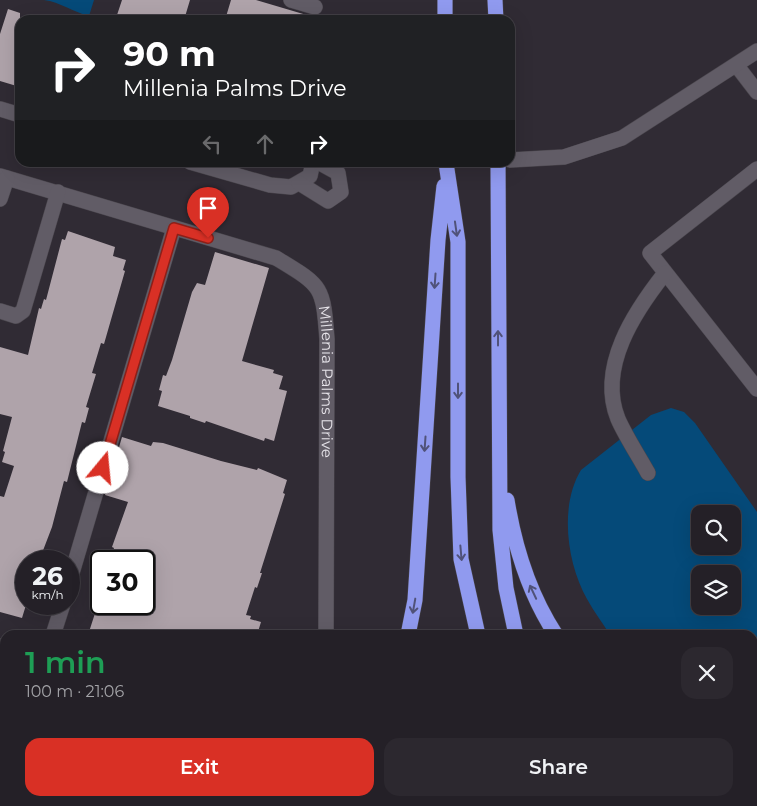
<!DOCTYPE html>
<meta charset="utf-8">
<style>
:root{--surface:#242027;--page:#2c282f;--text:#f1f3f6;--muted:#a3a3a7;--line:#413e44;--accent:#d93025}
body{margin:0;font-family:Montserrat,sans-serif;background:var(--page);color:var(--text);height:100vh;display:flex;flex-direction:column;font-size:19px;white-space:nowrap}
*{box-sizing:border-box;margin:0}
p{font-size:16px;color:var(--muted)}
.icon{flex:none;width:28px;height:28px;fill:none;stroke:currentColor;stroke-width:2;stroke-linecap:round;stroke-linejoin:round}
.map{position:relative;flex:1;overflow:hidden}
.side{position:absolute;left:0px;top:630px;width:758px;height:176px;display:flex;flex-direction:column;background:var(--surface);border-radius:15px 15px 0 0;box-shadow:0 5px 20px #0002,0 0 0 1px var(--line)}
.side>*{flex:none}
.hud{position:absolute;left:15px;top:15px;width:500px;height:152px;border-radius:15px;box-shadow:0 5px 20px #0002,0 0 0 1px var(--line);background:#202124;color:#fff;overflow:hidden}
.controls{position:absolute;left:691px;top:505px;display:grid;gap:10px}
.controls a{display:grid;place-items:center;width:50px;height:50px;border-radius:10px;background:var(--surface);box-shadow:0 5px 20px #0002,0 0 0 1px var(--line);font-size:25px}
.speed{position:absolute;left:15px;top:550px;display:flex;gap:10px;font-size:25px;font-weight:700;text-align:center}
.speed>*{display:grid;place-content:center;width:65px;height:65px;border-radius:50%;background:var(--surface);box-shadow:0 5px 20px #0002,0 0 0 1px var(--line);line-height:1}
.speed small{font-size:12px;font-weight:400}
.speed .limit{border:2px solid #111;border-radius:8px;background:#fff;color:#111}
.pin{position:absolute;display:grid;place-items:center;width:42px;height:42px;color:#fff;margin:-51px -21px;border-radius:50% 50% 50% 0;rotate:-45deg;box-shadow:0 0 5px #0007}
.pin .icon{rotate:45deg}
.me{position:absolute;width:55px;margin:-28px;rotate:17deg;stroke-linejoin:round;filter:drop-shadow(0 0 4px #0008)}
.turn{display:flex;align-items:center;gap:18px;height:105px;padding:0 25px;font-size:22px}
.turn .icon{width:65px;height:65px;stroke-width:2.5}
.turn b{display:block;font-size:35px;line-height:42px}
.lanes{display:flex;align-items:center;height:48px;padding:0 25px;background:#0003;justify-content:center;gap:25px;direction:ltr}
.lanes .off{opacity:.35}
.round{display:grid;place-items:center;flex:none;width:52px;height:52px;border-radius:15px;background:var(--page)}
.headline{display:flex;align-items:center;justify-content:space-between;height:85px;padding:0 25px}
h1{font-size:30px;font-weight:600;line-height:38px;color:#1e9e55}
.primary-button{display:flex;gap:10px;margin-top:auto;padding:10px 25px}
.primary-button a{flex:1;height:58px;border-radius:15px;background:var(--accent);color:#fff;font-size:20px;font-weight:600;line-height:58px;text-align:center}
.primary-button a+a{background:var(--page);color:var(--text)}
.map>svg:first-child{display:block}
.green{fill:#742837}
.water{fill:#054a79;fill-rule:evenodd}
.building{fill:#afa3aa}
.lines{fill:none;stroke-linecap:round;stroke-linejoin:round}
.minor-casing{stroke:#4a464d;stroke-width:16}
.highway-casing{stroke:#4a464d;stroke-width:16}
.minor{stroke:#615c66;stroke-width:15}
.highway{stroke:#909aef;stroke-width:15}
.oneway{stroke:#505279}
.route-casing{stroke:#8d1f18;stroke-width:12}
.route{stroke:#d93025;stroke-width:9}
.labels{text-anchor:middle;stroke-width:5;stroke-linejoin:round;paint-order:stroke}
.street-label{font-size:15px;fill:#e7e4ea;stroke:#26222a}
</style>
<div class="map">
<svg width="757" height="806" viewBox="0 0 757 806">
<rect width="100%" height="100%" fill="#302b34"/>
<path class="green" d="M0,679L5,681V801H332L330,806H0Z"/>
<path class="water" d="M44,0H94L89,16C73,12 60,2 44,0Z
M671,408L684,412L695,423L757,512V746L752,745V635H610C603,623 594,612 587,599C567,564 559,506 581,470L651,415ZM700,514H732V546H700ZM700,574H732V606H700Z
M0,724L5,726V801H249L254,806H0Z"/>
<path class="building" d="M122,0H190L184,20H134L117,15Z
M231,0H256L310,16L309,20H225Z
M8,9L20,13V87L0,81V34Z
M68,231L115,247L113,256L126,260L123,270L125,271L104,344L101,343L92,373L96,374L86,407L89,408L85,423L82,422L67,482L64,481L52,527L39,561H26V605L22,618L0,612V496L4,497L14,466L2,462L5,452L3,451L12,417L0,414V347L28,355L39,308L41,309L44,299L46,300L62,239L65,240Z
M215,252L269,268L242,361L274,370L273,373L283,376L279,389L287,391L274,441L265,438L264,441L206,421L205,423L190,418V416L158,406L162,391L159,390L163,375L166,376L172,360L192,292L197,283L205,285Z
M122,437L151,446L153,442L163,443L221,461L257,470L258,468L287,480L283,493L285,494L260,573H262L257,588L255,587L246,615L251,616L250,619L261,622L257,635H88L98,604H144V561H110L114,548L112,547L128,502L105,495Z"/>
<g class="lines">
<g class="minor-casing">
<g id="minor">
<path d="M291,0L315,7"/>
<path d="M737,66L757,92"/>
<path d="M0,109L20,115"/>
<path d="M510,160L564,157L622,138L757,51"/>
<path d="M190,162L270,185L291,187L310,176L313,162"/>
<path d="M757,169L650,253L757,389"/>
<path id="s1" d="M0,176L276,258C322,286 323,285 327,339L326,635"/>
<path d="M299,183L328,201L341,192L338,173L318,162"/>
<path d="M0,199L7,178"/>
<path d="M0,311L16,316L23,311L58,192"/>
<path d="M648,473C638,455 626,437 618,419C597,367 635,311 665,273"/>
<path d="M69,583L174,228"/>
<path d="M53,635L63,604"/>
<path d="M0,646L5,647"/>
</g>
</g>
<g class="highway-casing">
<path id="highway" d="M445,0V20
M495,0L496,20
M498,162L500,530L506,588L516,635
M446,163L458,242V477L461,559L478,635
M507,500C515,549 529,594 556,635
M408,635L415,600L438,240L444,186
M752,786L757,788
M540,801L543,806
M578,801L580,806
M366,806L367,801
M756,806L757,805"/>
</g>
<use href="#minor" class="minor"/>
<use href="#highway" class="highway"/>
</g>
<defs><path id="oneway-shaft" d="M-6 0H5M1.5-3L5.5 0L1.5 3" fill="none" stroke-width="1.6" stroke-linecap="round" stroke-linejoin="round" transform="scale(1.25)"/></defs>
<g class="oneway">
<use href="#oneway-shaft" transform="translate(456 229) rotate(82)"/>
<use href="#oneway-shaft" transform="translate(435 281) rotate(94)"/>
<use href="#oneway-shaft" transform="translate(498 338) rotate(-90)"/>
<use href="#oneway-shaft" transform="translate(458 391) rotate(90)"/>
<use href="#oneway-shaft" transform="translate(425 444) rotate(94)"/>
<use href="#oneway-shaft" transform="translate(461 553) rotate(85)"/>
<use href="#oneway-shaft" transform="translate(533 592) rotate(-115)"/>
<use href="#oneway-shaft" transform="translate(414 606) rotate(100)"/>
</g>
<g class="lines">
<g class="route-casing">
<path id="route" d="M103,468L174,228L208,238"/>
</g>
<use href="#route" class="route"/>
</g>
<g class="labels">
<g class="street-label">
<text dy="5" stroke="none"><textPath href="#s1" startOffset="434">Millenia Palms Drive</textPath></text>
</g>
</g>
</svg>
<div class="controls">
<a><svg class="icon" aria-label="search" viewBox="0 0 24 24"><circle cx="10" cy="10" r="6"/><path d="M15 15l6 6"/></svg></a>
<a><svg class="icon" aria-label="layers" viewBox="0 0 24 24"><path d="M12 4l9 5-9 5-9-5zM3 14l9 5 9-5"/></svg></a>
</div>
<div class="speed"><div>26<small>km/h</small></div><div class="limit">30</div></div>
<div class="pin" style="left:208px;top:238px;background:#d93025"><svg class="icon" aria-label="arrive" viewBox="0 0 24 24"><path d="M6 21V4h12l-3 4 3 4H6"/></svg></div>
<svg class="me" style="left:103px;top:468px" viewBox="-20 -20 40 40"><circle r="19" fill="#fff"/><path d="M0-13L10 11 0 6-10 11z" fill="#d93025"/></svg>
<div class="hud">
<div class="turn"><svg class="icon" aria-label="right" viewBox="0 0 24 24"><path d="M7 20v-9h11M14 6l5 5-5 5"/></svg><div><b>90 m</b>Millenia Palms Drive</div></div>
<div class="lanes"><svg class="icon off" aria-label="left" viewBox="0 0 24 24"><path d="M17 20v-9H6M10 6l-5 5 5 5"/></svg><svg class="icon off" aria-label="ahead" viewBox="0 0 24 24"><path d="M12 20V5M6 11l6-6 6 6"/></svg><svg class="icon" aria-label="right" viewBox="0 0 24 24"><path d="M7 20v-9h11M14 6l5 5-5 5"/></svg></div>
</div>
<section class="side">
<div class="headline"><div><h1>1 min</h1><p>100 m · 21:06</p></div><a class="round"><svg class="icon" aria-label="close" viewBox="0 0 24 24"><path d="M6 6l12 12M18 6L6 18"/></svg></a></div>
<div class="primary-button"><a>Exit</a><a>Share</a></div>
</section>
</div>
